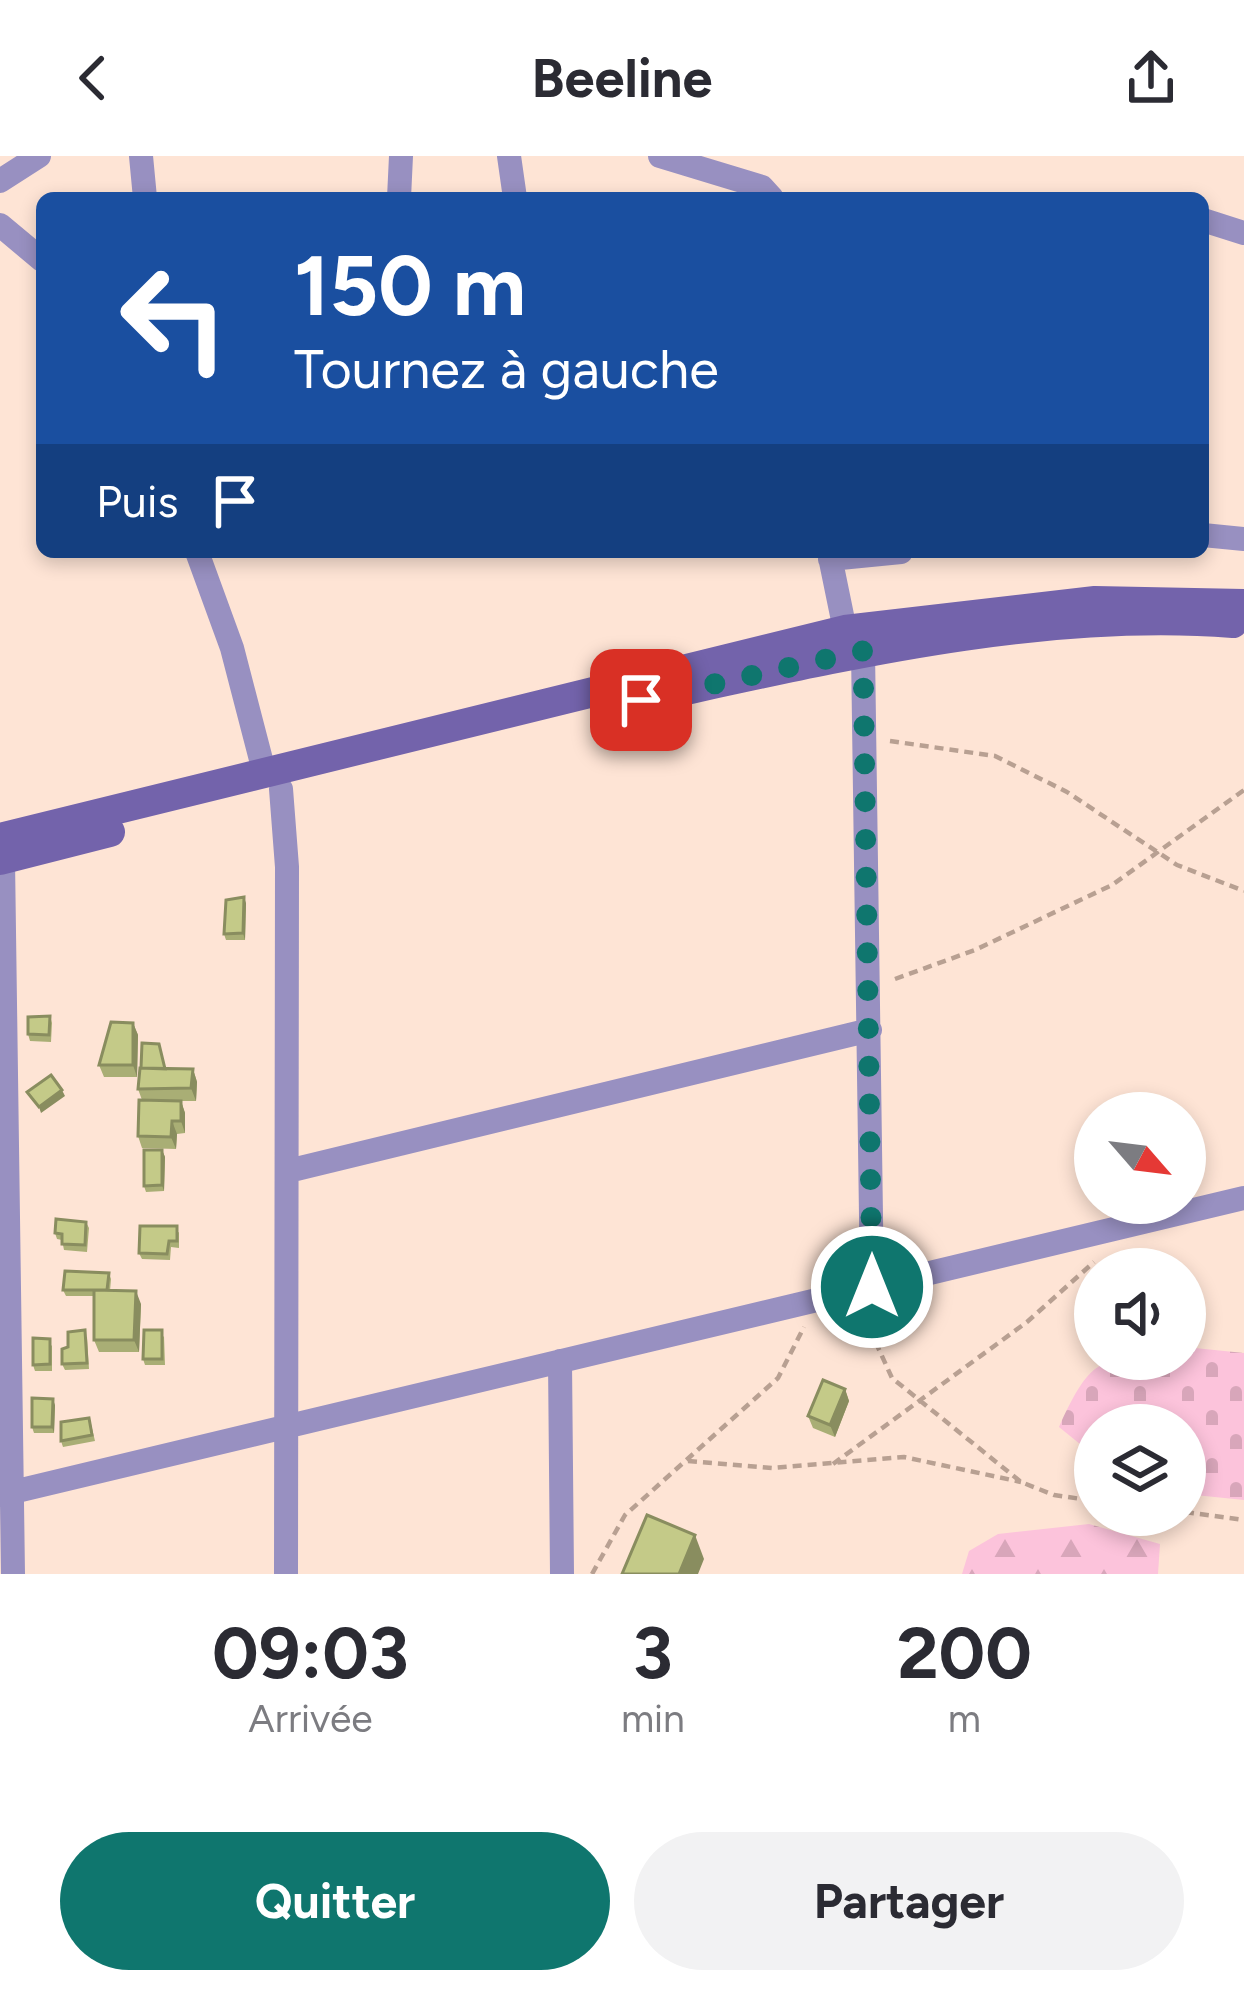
<!DOCTYPE html>
<html lang="fr">
<meta charset="utf-8">
<style>
:root{--surface:#fff;--page:#f2f2f3;--text:#2b2b33;--muted:#7c7c81;--accent:#0f766e}
body{margin:0;font-family:Figtree,sans-serif;background:var(--page);color:var(--text);height:100vh;display:flex;flex-direction:column;font-size:45px;white-space:nowrap}
*{box-sizing:border-box;margin:0}
p{font-size:39px;color:var(--muted)}
.icon{flex:none;width:66px;height:66px;fill:none;stroke:currentColor;stroke-width:2;stroke-linecap:round;stroke-linejoin:round}
.map{position:relative;height:1418px;overflow:hidden}
.details{display:flex;flex-direction:column;background:var(--surface);flex:1}
.details>*{flex:none}
.guide{position:absolute;left:36px;top:36px;width:1173px;height:366px;border-radius:18px;box-shadow:0 6px 18px #0003;background:#1a4fa0;color:#fff;overflow:hidden}
.needle{width:78px;rotate:118deg}
.fabs{position:absolute;left:1074px;top:936px;display:grid;gap:24px}
.fabs a{display:grid;place-items:center;width:132px;height:132px;border-radius:50%;background:var(--surface);box-shadow:0 6px 18px #0003;font-size:60px}
.pin{position:absolute;display:grid;place-items:center;width:102px;height:102px;color:#fff;margin:-51px;border-radius:24px;box-shadow:0 6px 18px #0006}
.me{position:absolute;width:132px;margin:-66px;rotate:0deg;stroke-linejoin:round;filter:drop-shadow(0 0 9px #0008)}
.turn{display:flex;align-items:center;gap:42px;height:252px;padding:0 60px;font-size:54px}
.turn .icon{width:156px;height:156px;stroke-width:2.5}
.turn b{display:block;font-size:84px;line-height:102px}
.then{display:flex;align-items:center;height:114px;padding:0 60px;background:#0003;gap:24px;font-size:45px}
.eta{display:flex;justify-content:space-evenly;align-items:center;height:204px;text-align:center}
.eta b{font-size:72px;font-weight:700;line-height:84px}
.button{display:flex;gap:24px;margin-top:auto;padding:24px 60px}
.button a{flex:1;height:138px;border-radius:72px;background:var(--accent);color:#fff;font-size:48px;font-weight:700;line-height:138px;text-align:center}
.button a+a{background:var(--page);color:var(--text)}
header{display:flex;justify-content:space-between;align-items:center;height:156px;padding:0 60px;background:var(--surface);font-size:54px;font-weight:700}
.map>svg:first-child{display:block}
.forest{fill:url(#forest-firs)}
.cemetery{fill:url(#cemetery-stones)}
.lines{fill:none;stroke-linecap:round;stroke-linejoin:round}
.path{stroke:#b8a092;stroke-width:4.5;stroke-dasharray:9 6;stroke-linecap:butt}
.street{stroke:#9890c1;stroke-width:24}
.secondary{stroke:#7363ab;stroke-width:30}
.wall{fill:#a9ae75}
.shaded-wall{fill:#898d5f}
.building{fill:#c4ca88;stroke:#898d5f;stroke-width:3}
.route{stroke:#0f766e;stroke-width:21;stroke-dasharray:0 37.8}
</style>
<header><svg class="icon" aria-label="back" viewBox="0 0 24 24"><path d="M15 5l-7 7 7 7"/></svg>Beeline<svg class="icon" aria-label="share" viewBox="0 0 24 24"><path d="M12 15V3M7 8l5-5 5 5M5 13v7h14v-7"/></svg></header>
<div class="map">
<svg width="1244" height="1418" viewBox="0 0 1244 1418">
<defs>
<pattern id="forest-firs" width="22" height="20" patternUnits="userSpaceOnUse" patternTransform="scale(3)"><rect width="22" height="20" fill="#fcc3db"/><path d="M5 1l3.5 6h-7zM16 11l3.5 6h-7z" fill="#d8a6ba"/></pattern>
<pattern id="cemetery-stones" width="16" height="16" patternUnits="userSpaceOnUse" patternTransform="scale(3)"><rect width="16" height="16" fill="#fcc3db"/><path d="M2 7V4a2 2 0 0 1 4 0v3zM10 15v-3a2 2 0 0 1 4 0v3z" fill="#d8a6ba"/></pattern>
</defs>
<rect width="100%" height="100%" fill="#fee4d5"/>
<path class="forest" d="M1089,1368L1160,1388L1158,1418H962L969,1395L998,1378Z"/>
<path class="cemetery" d="M1185,1191L1244,1197V1344L1185,1338V1269H1095L1091,1330V1297L1059,1271C1095,1192 1103,1203 1185,1203Z"/>
<g class="lines">
<path class="path" d="M890,585L995,600L1067,636L1177,709L1244,735
M895,823L975,794L1112,729L1244,634
M827,1117L845,1078
M874,1156L876,1187L892,1222L1021,1326L1054,1339L1095,1345
M688,1305L773,1312L904,1301L1021,1326
M833,1308L1027,1166L1094,1106
M1185,1356L1244,1364
M592,1418L625,1359L778,1222L804,1171"/>
<path class="street" d="M141,0L145,42
M509,0L515,42
M660,0L762,31L772,42
M0,25L39,0
M399,42L401,0
M1203,64L1244,77
M0,69L42,104
M1203,379L1244,383
M197,396L232,492L265,619
M829,396L845,474
M830,403L901,396
M863,495L872,1131
M281,633L287,711L286,1418
M3,704L13,1418
M288,1015L870,874
M560,1205L562,1418
M0,1339L1244,1042"/>
<path class="secondary" d="M681,535C860,496 1049,453 1233,467
M0,682L845,474L1095,445L1244,448
M0,704L110,676"/>
</g>
<path class="wall" d="M246,747L245,784H226L224,778Z
M50,860L52,867L51,886L30,885L28,878Z
M133,867L138,879L137,921H104L99,909Z
M166,913H193L197,926L196,945H181L185,957V977L177,978L176,993L142,992L138,980L142,944L138,933Z
M162,994L165,1001L164,1035L146,1036L144,1030Z
M86,1066L89,1072L87,1096L64,1094L62,1084L57,1083L55,1077Z
M179,1076V1092L171,1091L170,1104L142,1103L139,1097Z
M109,1117L111,1123L110,1135L141,1148L139,1196H99L94,1184V1140H66L63,1134Z
M164,1180L165,1209H145L143,1203Z
M87,1181L89,1213L65,1214L62,1208L68,1191Z
M52,1189V1215H35L33,1209Z
M845,1233L849,1245L835,1281L813,1272L808,1260Z
M55,1249L54,1277H34L32,1271Z
M91,1268L95,1285L63,1291L61,1285Z"/>
<path class="shaded-wall" d="M244,741L246,747L245,784L243,777Z
M133,867L138,879L137,921L133,909Z
M193,913L197,926L196,945L191,932Z
M62,934L65,940L41,957L39,951Z
M181,945L185,957V977L181,965Z
M172,965L177,978L176,993L171,981Z
M162,994L165,1001L164,1035L162,1029Z
M136,1135L141,1148L139,1196L134,1184Z
M845,1233L849,1245L835,1281L830,1269Z
M53,1243L55,1249L54,1277L52,1271Z
M695,1379L704,1403L698,1418H679Z"/>
<path class="building" d="M244,741L243,777L224,778L226,744Z
M50,860L49,879L28,878V861Z
M111,866L133,867V909H99Z
M142,887L159,888L165,913L141,912Z
M140,912L193,913L191,932L138,933Z
M51,919L62,934L39,951L27,936Z
M139,944L181,945V965H172L171,981L138,980Z
M144,994H162V1029L144,1030Z
M56,1063L86,1066L85,1089L62,1088V1078L55,1077Z
M140,1070H177V1085H169L167,1098L139,1097Z
M65,1115L109,1117L107,1134H63Z
M94,1134L136,1135L134,1184H94Z
M85,1174L87,1207L62,1208V1193L68,1191V1176Z
M144,1174H162V1203H143Z
M33,1182L50,1183V1208L33,1209Z
M823,1224L845,1233L830,1269L808,1260Z
M32,1242L53,1243L52,1271H32Z
M89,1262L92,1279L61,1285V1266Z
M647,1359L695,1379L679,1418H622Z"/>
<g class="lines">
<path class="route" d="M641,544L863,495L872,1131"/>
</g>
</svg>
<div class="fabs">
<a><svg class="needle" viewBox="-14 -14 28 28"><path d="M0-13l5 13h-10z" fill="#e53935"/><path d="M0 13l5-13h-10z" fill="#7c7c81"/></svg></a>
<a><svg class="icon" aria-label="sound" viewBox="0 0 24 24"><path d="M4 9h4l5-4v14l-5-4H4zM17 9q2 3 0 6"/></svg></a>
<a><svg class="icon" aria-label="layers" viewBox="0 0 24 24"><path d="M12 4l9 5-9 5-9-5zM3 14l9 5 9-5"/></svg></a>
</div>
<div class="pin" style="left:641px;top:544px;background:#d93025"><svg class="icon" aria-label="arrive" viewBox="0 0 24 24"><path d="M6 21V4h12l-3 4 3 4H6"/></svg></div>
<svg class="me" style="left:872px;top:1131px" viewBox="-20 -20 40 40"><circle r="17" fill="#0f766e" stroke="#fff" stroke-width="3"/><path d="M0-11L8 9 0 5-8 9z" fill="#fff"/></svg>
<div class="guide">
<div class="turn"><svg class="icon" aria-label="left" viewBox="0 0 24 24"><path d="M17 20v-9H6M10 6l-5 5 5 5"/></svg><div><b>150 m</b>Tournez à gauche</div></div>
<div class="then">Puis<svg class="icon" aria-label="arrive" viewBox="0 0 24 24"><path d="M6 21V4h12l-3 4 3 4H6"/></svg></div>
</div>
</div>
<section class="details">
<div class="eta">
<div><b>09:03</b><p>Arrivée</p></div>
<div><b>3</b><p>min</p></div>
<div><b>200</b><p>m</p></div>
</div>
<div class="button"><a>Quitter</a><a>Partager</a></div>
</section>
